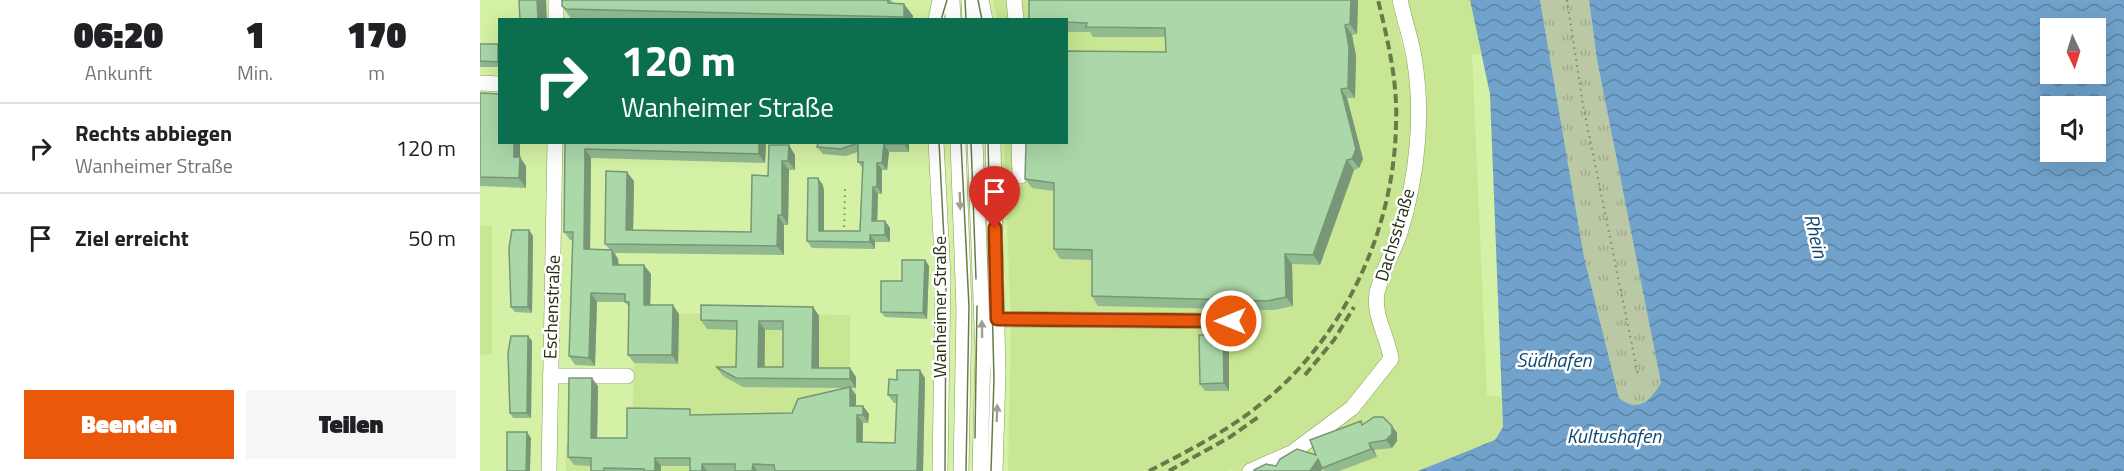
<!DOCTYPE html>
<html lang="de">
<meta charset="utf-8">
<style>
:root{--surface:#fff;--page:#f6f6f6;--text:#202124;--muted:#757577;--line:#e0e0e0;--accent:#ea580c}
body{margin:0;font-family:"Titillium Web",sans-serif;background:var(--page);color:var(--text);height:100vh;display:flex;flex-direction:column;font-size:22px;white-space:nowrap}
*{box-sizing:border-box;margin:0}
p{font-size:20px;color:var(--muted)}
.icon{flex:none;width:33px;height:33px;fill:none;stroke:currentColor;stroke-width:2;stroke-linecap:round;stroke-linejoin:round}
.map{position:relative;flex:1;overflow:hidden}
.drawer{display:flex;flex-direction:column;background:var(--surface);width:480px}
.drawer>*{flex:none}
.banner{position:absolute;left:18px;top:18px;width:570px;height:126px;border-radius:0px;box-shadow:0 6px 24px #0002;background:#0b6e4f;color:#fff;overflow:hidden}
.needle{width:39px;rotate:176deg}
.controls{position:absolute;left:1560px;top:18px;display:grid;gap:12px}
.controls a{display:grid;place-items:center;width:66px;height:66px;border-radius:0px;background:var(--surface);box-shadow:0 6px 24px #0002;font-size:30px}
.pin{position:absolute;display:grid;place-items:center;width:51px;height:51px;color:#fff;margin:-62px -26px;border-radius:50% 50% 50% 0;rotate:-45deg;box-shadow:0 0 6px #0007}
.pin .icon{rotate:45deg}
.me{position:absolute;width:66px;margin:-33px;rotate:270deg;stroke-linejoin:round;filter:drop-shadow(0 0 4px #0008)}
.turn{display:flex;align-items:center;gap:21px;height:126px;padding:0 24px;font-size:27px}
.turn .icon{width:78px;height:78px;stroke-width:2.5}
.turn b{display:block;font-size:42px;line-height:51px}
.eta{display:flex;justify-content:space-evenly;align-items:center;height:102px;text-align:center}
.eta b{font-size:36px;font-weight:800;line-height:42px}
.button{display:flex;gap:12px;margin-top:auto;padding:12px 24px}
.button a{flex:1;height:69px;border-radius:0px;background:var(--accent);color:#fff;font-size:24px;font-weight:800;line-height:69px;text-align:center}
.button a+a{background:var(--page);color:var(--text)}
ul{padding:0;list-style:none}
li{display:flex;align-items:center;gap:18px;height:90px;padding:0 24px;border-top:2px solid var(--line)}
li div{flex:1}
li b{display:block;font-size:22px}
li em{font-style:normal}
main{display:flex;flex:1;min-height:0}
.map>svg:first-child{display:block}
.built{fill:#c8e693}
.grass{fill:url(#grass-tufts)}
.water{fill:url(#water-waves);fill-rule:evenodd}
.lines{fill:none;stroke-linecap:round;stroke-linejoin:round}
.minor-casing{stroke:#87a057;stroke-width:16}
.path{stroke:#7a8d59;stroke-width:2;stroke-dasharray:1.5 4.5;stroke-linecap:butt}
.minor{stroke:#fff;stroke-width:15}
.tram{stroke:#697a4a;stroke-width:1.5}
.rail{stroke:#697a4a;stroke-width:4;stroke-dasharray:9 4.5;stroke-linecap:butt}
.wall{fill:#92ba91;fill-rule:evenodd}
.shaded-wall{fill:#779776}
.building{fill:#aad8a9;stroke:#779776;stroke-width:1.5;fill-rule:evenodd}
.oneway{fill:#9da194}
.route-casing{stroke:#983908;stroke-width:15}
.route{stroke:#ea580c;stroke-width:10}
.labels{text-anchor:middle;stroke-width:5;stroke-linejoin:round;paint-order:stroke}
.street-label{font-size:18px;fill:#252f11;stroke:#fff}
.water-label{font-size:20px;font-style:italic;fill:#0d4870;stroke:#fff}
</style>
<main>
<section class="drawer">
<div class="eta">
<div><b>06:20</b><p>Ankunft</p></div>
<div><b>1</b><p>Min.</p></div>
<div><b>170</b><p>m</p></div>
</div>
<ul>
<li><svg class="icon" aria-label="right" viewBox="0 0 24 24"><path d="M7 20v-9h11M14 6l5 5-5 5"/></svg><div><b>Rechts abbiegen</b><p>Wanheimer Straße</p></div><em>120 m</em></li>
<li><svg class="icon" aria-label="arrive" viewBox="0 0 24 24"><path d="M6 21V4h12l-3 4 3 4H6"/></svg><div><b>Ziel erreicht</b></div><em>50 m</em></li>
</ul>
<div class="button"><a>Beenden</a><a>Teilen</a></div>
</section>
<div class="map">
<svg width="1644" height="471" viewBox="0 0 1644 471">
<defs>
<pattern id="grass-tufts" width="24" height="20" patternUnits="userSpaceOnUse" patternTransform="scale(1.5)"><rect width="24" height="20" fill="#bac8a5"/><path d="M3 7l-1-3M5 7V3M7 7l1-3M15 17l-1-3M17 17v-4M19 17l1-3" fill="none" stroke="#a0ac8d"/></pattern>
<pattern id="water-waves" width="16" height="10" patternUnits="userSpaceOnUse" patternTransform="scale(1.5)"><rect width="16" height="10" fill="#70a2cb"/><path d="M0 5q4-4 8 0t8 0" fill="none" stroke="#5c84a3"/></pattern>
</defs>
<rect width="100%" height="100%" fill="#d5f1a5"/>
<path class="built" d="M513,0H911L926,61L940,59L926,0H990L1001,54H992L1007,395L1021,397L1023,427L1015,440L938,471H750L760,466L747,471H528L531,326L524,143L586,142V20L517,19Z
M0,226H12V354L0,355Z
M155,313L370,315V377H376V395L324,413L404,471H86V444L152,445Z"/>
<path class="grass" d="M1060,0H1109L1117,60L1181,383C1170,401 1159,413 1139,398L1104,257Z"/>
<path class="water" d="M990,0H1060L1104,257L1139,398C1159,413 1170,401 1181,383L1117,60L1109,0H1644V471H938L1015,440L1023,427L1010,94ZM1616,28V74H1570V28ZM1616,106V152H1570V106Z"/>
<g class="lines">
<g class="minor-casing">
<path id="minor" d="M472,0L473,20
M489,0L490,20
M501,0L505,20
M534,0L536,20
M76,20V0
M456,20L460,0
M0,83L20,84
M456,142L463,277L460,471
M478,142L484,310L481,471
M495,142L503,353L500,471
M513,142L518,374L515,471
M539,142L540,176
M517,319L751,321
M70,376H147
M69,471L75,142
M770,471L813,452L872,408L911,359C908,337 893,316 897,293C901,273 913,253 920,233C937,178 944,115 934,57C931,38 924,19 920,0"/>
</g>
<path class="path" d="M1087,0L1103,105L1158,375
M364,233L365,188"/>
<use href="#minor" class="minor"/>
<path class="tram" d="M485,0L486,20
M498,0L502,20
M461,20L467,0
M459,142L466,278L465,471
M481,142L489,307L486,471
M491,142L496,279
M508,142L514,379L511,471
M495,438L497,306"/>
<path class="rail" d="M825,375L854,340L874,307
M669,471C708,451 748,431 782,403C864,338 914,230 916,125C918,83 908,41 898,0
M689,471L750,437L781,415"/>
</g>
<path class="wall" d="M411,0L413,3L424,4L433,16V20H92L82,6Z
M549,0H878L877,34L872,35L876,56L875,98H867L883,159L879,168L874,170L840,265L812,264L813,306L794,310L618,306L612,296V260L580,259L574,249V191L552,188L545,179L686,52L685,37H613L610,32H586V20Z
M0,44L20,45V67H0Z
M0,93L46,166V188L0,186Z
M85,142L286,143L285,163L111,158L110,249L130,250L125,244L154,181L153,230L271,232L288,176L289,145L315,155V170H309L308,225H304V255L135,253L138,259L139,265L171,274L170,305L199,314L198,364L154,363L148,355L149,307L145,302H117L115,366L95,365L89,356L93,240H90L84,232Z
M338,142H429V152H409L407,170H402V194H398L397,221H405L410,228V242H395V249L332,248L327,241L343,185L344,192V231H380L383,169L378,162V152L366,156L343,154L337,147Z
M49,230L53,236L52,313L35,312L31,307Z
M445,260L449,266L447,319L405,317L401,312L422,281Z
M333,307L339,316V368H370L376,377V388H371L376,395V406H383L389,414L388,423H383V442L415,443L417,403H414L408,395L445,378L443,471H210V466H181V471H111V466L94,465L88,457L118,386L117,438H147L214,415L312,413L366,388L263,387L243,376L236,367H256L257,330L227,329L221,320ZM285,330H303V367H285Z
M743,335L749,342V391H725L720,384Z
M48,336L52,341L51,418H33L30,413Z
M883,424L912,426L917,433V441L912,448L894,450L897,457L859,471H844L842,469L841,471H774L836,455Z"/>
<path class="shaded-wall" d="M57,0H66L67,20H58Z
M871,0H878L877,34L870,24Z
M424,4L433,16V20H426L424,17Z
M865,25L872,35L876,56L875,98L868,88Z
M18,44L20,45V64L18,62Z
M861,89L867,98L883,159L879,168L872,159Z
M34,142H40V158L46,166V188L39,178L34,157Z
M279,142H285L286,143L285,163L279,154Z
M424,142H429V152L424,144Z
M404,144L409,152L407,170L402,163Z
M309,145L315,155V170L308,161Z
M105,149L111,158L110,258L104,249Z
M867,160L874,170L840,265L833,255Z
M302,161L309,170L308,225L302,215Z
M397,163L402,170V194L397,187Z
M147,172L154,181L153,239L146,230Z
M338,178L343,185L344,192V238L339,231Z
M393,187L398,194L397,228L392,221Z
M298,215L304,225V255L297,246Z
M405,221L410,228V242L405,235Z
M49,230L53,236L52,313L48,307Z
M390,235L395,242V249L390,242Z
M132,250L138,259L139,273L133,265Z
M805,254L812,264L813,306L806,297Z
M445,260L449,266L447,319L443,313Z
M164,265L171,274L170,313L164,305Z
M111,293L117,302L115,366L109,358Z
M193,305L199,314L198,364L192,355Z
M333,307L339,316V377L332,368Z
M279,321L285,330L284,376L278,367Z
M743,335L749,342V391L744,383Z
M48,336L52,341L51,418L47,413Z
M370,368L376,377V388L370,379Z
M440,370L445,378L443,471H437Z
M112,378L118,386L117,446L111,438Z
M370,387L376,395V414L370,406Z
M383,406L389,414L388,423L383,415Z
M377,415L383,423L382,450L377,442Z
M912,426L917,433V441L912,448L906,440Z
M47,432L51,438L50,471H46Z
M889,443L894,450L897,457L891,449Z
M175,458L181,466V471H175Z
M838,459L842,469L841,471H830Z
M222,464L227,471H222Z
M273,464L277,471H272Z"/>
<path class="building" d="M39,0H57L58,20H40Z
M82,0H408V3L424,4V17L86,9L82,6Z
M549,0H871L870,24L865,25L869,47L868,88L861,89L876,149L872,159L867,160L833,255L805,254L806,297L787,301L612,296V250L574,249V183L545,179L546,142H586V51L686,52L685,28L606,27L607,23L586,22V20H549Z
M0,44H18V62L0,61Z
M0,93L20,94V142H34V157H40L39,178L0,177Z
M85,142H279V154L105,149L104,249L132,250L133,265H164V305H193L192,355H148L149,302H145V294L111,293L109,358L89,356L93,232H84Z
M338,142H424V144H404L402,163H397V187H393L392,221H405V235H390V242L327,241L328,178H338L339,185V231H380L383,162H378V143L361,149L337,147Z
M289,145H309L308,161H302V215H298L297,246L125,244L126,171L147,172L146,230L271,232L272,175L288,176Z
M32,230H49L48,307H31L29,248Z
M422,260H445L443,313L401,312V281H422Z
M221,305L333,307L332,368H370V379L256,378L236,367H256L257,321L221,320ZM279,321H303V367H278Z
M719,335H743L744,383L720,384Z
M31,336H48L47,413H30L28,353Z
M417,370H440L437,471H295L294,465L273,464L272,471H255V464H222V471H210V458H175V471H164V469L124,468V471H111V458L88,457L89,378H112L111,438H147V408L210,409V415L312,413L318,399L370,387V406H383V415H377V442L415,443L417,395H408L409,379L417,380Z
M894,417H903L912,426V434L906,440L889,443L891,449L842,468L838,459L830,471H774V470L786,464L796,466L800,459L817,449L836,455L830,440L881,421L882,425Z
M27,432H47L46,471H27Z"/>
<defs><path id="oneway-solid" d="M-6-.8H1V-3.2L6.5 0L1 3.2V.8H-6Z" transform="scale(1.5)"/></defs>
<g class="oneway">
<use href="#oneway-solid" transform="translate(480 201) rotate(88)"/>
<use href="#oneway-solid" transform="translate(502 329) rotate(-91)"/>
<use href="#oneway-solid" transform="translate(517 413) rotate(-88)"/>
</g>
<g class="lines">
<g class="route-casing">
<path id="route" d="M515,228L517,319L751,321"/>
</g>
<use href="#route" class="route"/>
</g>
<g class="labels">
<g class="street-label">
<text transform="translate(915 235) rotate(-73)" y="6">Dachsstraße</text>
<text transform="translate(72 307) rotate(-88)" y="6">Eschenstraße</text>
<text transform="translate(460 307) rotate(-90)" y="6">Wanheimer Straße</text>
</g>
<g class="water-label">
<text transform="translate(1336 236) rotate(77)" y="7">Rhein</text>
<text x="1074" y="367">Südhafen</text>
<text x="1134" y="443">Kultushafen</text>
</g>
</g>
</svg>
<div class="controls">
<a><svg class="needle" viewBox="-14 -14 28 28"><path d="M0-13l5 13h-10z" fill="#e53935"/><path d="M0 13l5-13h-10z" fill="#757577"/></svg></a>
<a><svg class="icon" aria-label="sound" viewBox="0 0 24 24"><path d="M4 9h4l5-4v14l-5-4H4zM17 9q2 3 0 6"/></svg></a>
</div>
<div class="pin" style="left:515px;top:228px;background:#d93025"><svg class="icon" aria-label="arrive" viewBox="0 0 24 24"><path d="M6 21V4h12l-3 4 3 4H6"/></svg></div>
<svg class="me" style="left:751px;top:321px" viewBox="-20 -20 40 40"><circle r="17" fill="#ea580c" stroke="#fff" stroke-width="3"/><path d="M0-11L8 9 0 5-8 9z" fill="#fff"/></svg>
<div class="banner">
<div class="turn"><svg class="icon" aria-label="right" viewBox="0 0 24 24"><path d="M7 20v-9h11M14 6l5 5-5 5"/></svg><div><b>120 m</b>Wanheimer Straße</div></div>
</div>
</div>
</main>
